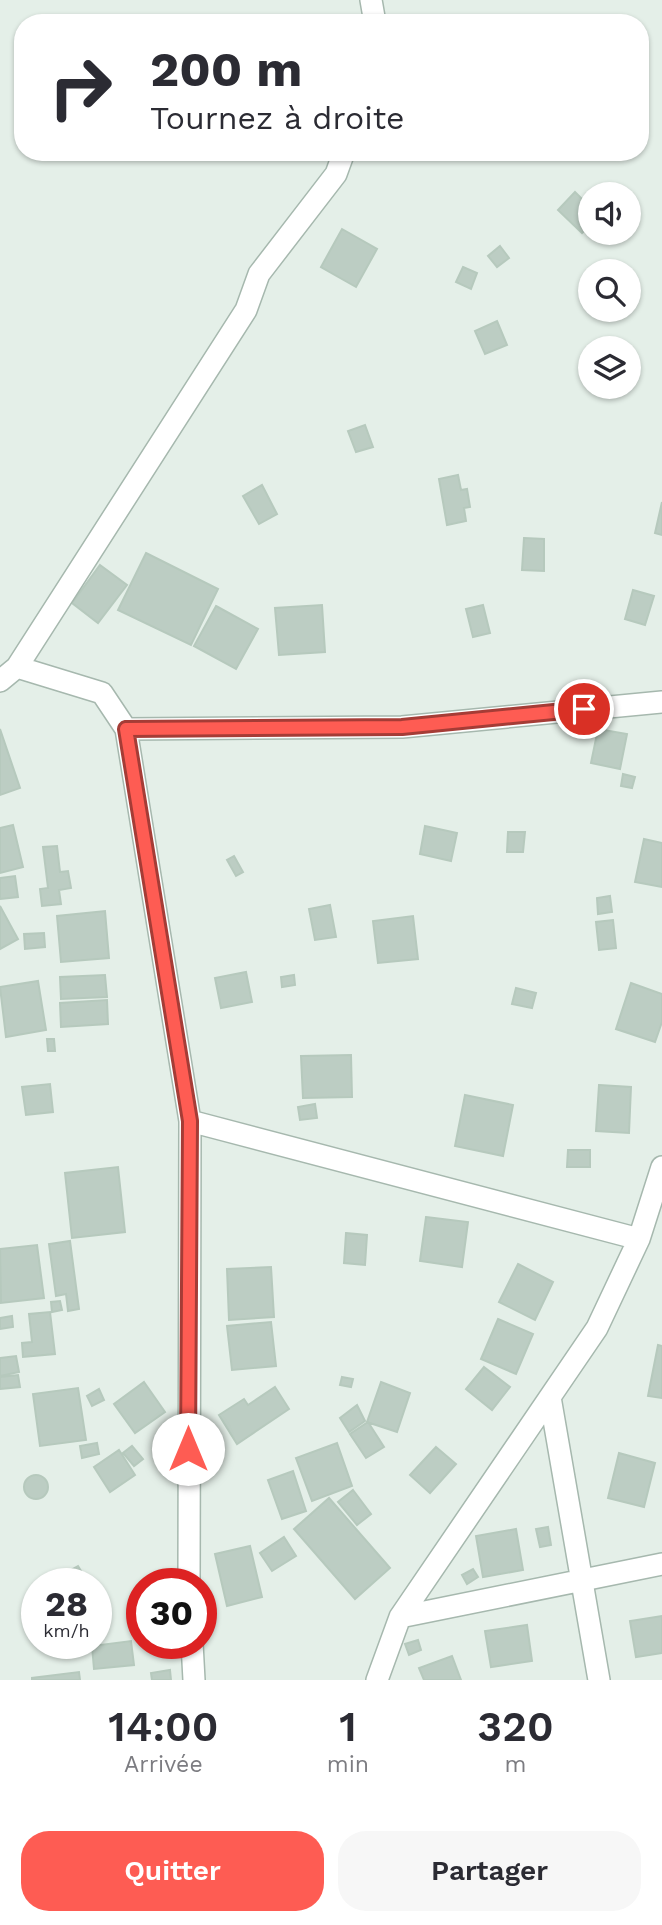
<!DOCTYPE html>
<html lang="fr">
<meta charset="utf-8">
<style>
:root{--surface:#fff;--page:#f7f7f7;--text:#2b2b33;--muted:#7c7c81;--accent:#fe5c53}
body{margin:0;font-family:"Work Sans",sans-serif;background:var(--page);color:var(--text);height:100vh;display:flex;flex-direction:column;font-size:26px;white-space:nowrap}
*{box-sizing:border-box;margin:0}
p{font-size:23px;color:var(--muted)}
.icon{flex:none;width:38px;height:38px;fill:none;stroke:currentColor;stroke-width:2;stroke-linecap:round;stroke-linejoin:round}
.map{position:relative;height:1680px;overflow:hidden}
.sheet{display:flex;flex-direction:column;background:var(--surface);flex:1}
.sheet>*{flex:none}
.guide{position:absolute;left:14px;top:14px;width:635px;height:147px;border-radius:28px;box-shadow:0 2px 5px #0004;background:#fff;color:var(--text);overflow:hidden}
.fabs{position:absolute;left:578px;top:182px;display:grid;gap:14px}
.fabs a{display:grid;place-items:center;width:63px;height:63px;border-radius:50%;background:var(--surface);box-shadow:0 2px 5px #0004;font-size:35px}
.speed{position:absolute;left:21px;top:1568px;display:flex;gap:14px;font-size:35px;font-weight:700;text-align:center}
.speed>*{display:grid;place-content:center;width:91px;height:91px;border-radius:50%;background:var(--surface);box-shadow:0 2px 5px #0004;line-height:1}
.speed small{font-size:18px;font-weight:400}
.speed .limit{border:10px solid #d22;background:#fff;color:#111}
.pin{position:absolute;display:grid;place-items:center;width:60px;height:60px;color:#fff;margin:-30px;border:4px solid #fff;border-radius:50%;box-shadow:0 2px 7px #0007}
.me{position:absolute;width:77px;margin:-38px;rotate:0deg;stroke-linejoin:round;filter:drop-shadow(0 0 5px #0008)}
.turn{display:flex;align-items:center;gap:24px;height:147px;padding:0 21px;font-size:32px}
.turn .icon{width:91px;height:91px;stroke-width:2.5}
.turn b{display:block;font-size:49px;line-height:60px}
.eta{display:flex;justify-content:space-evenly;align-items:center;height:119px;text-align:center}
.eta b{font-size:42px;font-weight:600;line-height:49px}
.primary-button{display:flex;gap:14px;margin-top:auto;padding:14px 21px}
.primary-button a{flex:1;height:80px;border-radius:28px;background:var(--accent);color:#fff;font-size:28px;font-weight:600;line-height:80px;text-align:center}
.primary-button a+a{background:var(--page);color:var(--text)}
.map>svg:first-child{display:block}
.building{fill:#bccdc3;stroke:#b6c9bd;stroke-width:2}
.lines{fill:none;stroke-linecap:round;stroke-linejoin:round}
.street-casing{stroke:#a6b8ae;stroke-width:24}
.street{stroke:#fff;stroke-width:21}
.route-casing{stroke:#a53c36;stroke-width:18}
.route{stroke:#fe5c53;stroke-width:12}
</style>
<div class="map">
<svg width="662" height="1680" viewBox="0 0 662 1680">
<rect width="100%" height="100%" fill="#e4efe8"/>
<path class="building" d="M575,192L590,207V225L582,233L558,210Z
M342,229L377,249L356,287L321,267Z
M500,246L509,258L497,267L488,256Z
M463,267L477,273L471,289L456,282Z
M497,321L507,345L485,354L475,331Z
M365,425L373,447L356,452L348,431Z
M458,475L461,490L467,489L470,507L464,508L466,521L447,525L439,479Z
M262,485L277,514L259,524L243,496Z
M662,502V535L655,533Z
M524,538L544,539V571L522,570Z
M146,553L218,589L191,645L118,610Z
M100,565L127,585L98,623L72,603Z
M633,590L654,596L645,625L625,619Z
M322,605L325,652L279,655L275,608Z
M483,605L490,633L473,637L466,609Z
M216,606L258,629L236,669L194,646Z
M0,729L20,788L0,795Z
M598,729L627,734L620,769L591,763Z
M623,774L635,777L632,788L621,786Z
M13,825L23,867L0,873V828Z
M425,826L457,833L451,861L420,854Z
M508,832H525L523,852H507Z
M644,839L662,843V887L635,882Z
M57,846L60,872L68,871L71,888L59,890L61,904L42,906L40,889L48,888L43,847Z
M234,856L243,872L236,876L227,860Z
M15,876L18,897L0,899V878Z
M610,896L612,912L598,914L597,898Z
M330,905L336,937L315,940L309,909Z
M0,906L18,939L0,949Z
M105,911L109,958L61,962L57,916Z
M413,916L418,959L378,963L373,921Z
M613,920L616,948L599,950L596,922Z
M44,933L45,947L25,949L24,934Z
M246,972L252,1002L221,1008L215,978Z
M105,975L107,997L61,999L60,977Z
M294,975L295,985L282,987L281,977Z
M38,981L46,1030L6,1037L0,987Z
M631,983L662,994V1022L655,1042L616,1029Z
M516,988L536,993L532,1008L512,1004Z
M107,1000L108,1024L61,1027L60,1003Z
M47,1039H54L55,1051H48Z
M351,1055L352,1097L303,1098L301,1056Z
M50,1084L53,1112L26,1115L22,1087Z
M599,1085L631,1087L629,1133L596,1131Z
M465,1095L513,1105L503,1156L455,1146Z
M315,1104L317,1118L300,1120L298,1107Z
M568,1150H590V1167H567Z
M118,1167L125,1232L72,1238L65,1173Z
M426,1217L468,1222L462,1267L420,1261Z
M346,1233L367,1235L365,1265L344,1263Z
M70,1241L79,1309L68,1311L66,1294L56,1296L49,1244Z
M37,1245L44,1298L1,1303L0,1249Z
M518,1264L553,1282L535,1320L499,1302Z
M271,1267L274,1317L229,1320L227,1269Z
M60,1301L62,1310L52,1312L51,1302Z
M50,1312L55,1354L23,1357L22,1343L32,1342L29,1314Z
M12,1316L13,1327L0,1329V1318Z
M498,1319L533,1334L516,1374L481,1359Z
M271,1322L276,1366L232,1370L227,1326Z
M658,1345L662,1346V1398L648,1396Z
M16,1356L19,1372L0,1376V1358Z
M484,1367L510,1387L492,1410L466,1389Z
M18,1375L20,1387L0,1389V1377Z
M342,1377L353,1379L351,1387L340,1385Z
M144,1382L165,1412L135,1433L114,1404Z
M381,1382L410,1393L397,1432L367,1422Z
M275,1387L289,1409L237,1444L219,1415L244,1399L248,1405Z
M78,1388L86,1440L40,1446L33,1394Z
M99,1389L104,1400L92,1406L87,1396Z
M357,1405L365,1421L349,1432L340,1418Z
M368,1422L384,1447L366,1458L350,1434Z
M97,1443L99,1454L82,1458L80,1446Z
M337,1443L352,1486L312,1501L296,1458Z
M132,1446L143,1459L134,1466L123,1453Z
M436,1447L456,1464L430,1493L410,1475Z
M119,1450L135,1475L110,1492L94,1467Z
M619,1453L655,1463L644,1507L608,1498Z
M293,1471L306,1511L282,1519L268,1480Z
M24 1487a12 12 0 1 1 24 0a12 12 0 1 1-24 0Z
M353,1490L371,1514L357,1525L338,1502Z
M329,1498L390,1568L355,1599L294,1529Z
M548,1527L551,1545L540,1547L536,1529Z
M516,1529L523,1570L483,1577L476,1536Z
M284,1537L296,1556L272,1571L260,1553Z
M250,1546L262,1597L227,1606L215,1554Z
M78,1566L89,1584H53L51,1581Z
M473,1569L478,1577L467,1584L462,1575Z
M662,1616V1653L636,1657L630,1621Z
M527,1625L532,1661L491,1667L485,1631Z
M418,1640L421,1650L409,1655L405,1644Z
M131,1641L134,1665L94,1669L92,1646Z
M452,1656L461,1680H424L419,1668Z
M170,1670L171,1680H152L151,1673Z
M79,1672L80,1680H32V1678Z"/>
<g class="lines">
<g class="street-casing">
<path id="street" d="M371,0L375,23
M17,667L102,693L126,729L190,1121L189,1584
M0,681L17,667L246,310L259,274L336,174L344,152
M126,729L402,727L662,702
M190,1121L639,1239
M550,1397L599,1680
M400,1617L662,1564
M192,1643L194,1680
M377,1680L400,1617L597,1328L639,1239L662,1167"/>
</g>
<use href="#street" class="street"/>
</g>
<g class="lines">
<g class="route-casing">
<path id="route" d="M188,1449L190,1121L126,729L402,727L584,709"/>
</g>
<use href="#route" class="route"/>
</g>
</svg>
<div class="fabs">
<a><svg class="icon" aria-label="sound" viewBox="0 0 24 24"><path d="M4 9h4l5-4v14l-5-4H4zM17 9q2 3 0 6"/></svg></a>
<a><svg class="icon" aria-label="search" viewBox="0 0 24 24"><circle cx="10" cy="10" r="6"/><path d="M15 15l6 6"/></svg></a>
<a><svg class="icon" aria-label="layers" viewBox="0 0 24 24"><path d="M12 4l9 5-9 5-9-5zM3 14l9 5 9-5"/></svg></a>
</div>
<div class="speed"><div>28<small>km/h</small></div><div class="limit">30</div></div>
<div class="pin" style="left:584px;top:709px;background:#d93025"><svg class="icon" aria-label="arrive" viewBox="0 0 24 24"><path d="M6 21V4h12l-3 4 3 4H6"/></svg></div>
<svg class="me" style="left:188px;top:1449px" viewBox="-20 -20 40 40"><circle r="19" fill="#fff"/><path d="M0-13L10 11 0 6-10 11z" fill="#fe5c53"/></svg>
<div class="guide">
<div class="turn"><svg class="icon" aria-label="right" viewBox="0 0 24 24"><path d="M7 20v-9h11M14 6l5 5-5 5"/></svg><div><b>200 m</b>Tournez à droite</div></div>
</div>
</div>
<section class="sheet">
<div class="eta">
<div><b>14:00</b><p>Arrivée</p></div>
<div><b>1</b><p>min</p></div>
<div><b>320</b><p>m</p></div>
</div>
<div class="primary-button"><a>Quitter</a><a>Partager</a></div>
</section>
